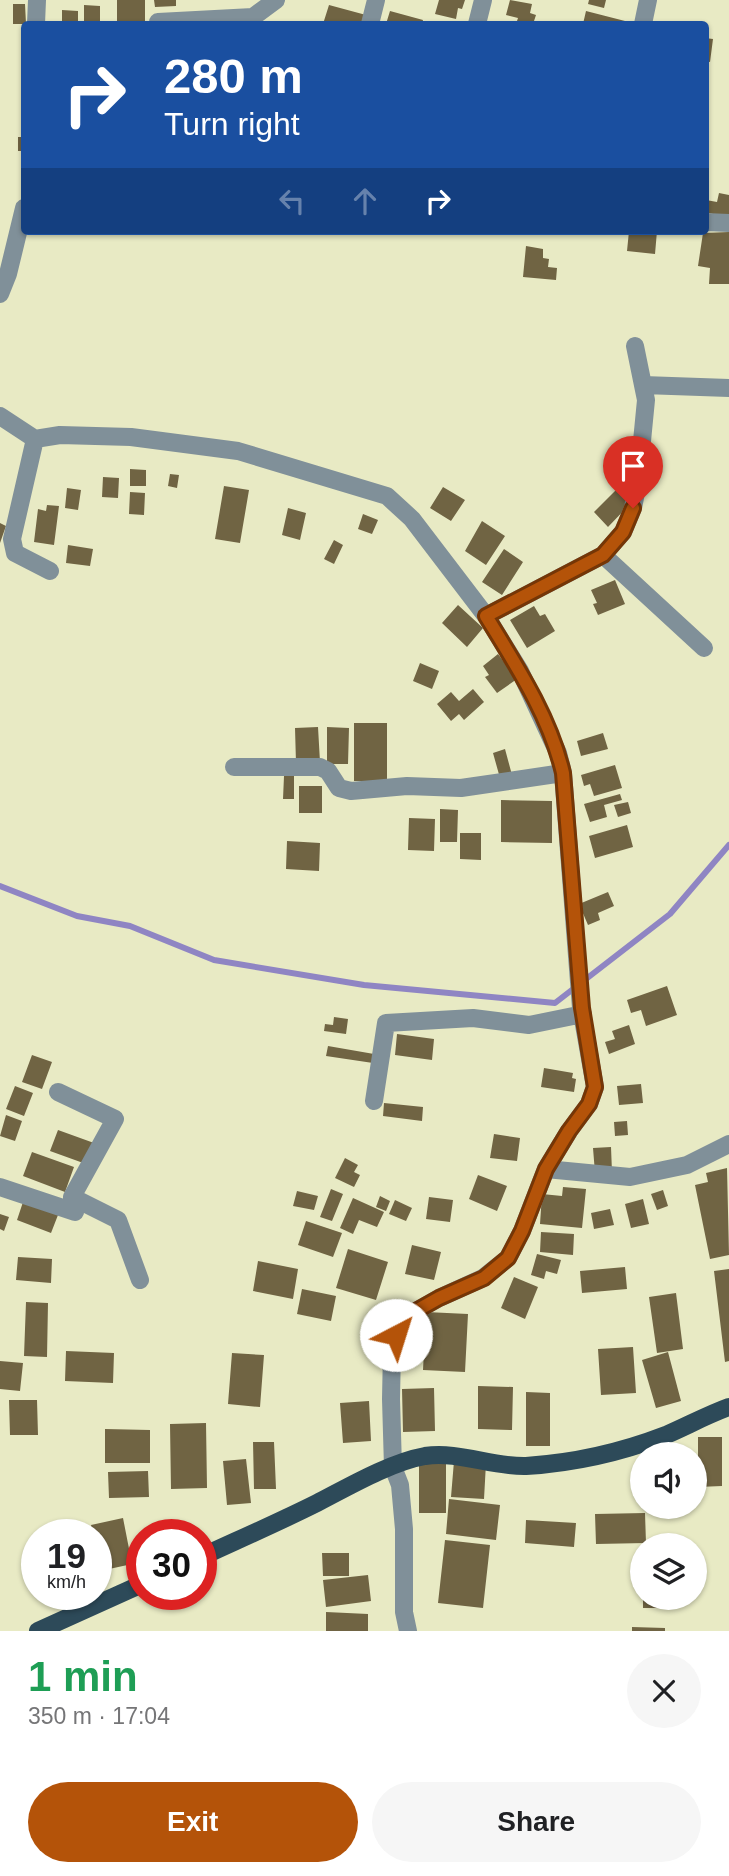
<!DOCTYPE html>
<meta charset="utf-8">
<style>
:root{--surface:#fff;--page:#f6f6f6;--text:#202124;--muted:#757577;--accent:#b45309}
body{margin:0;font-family:Helvetica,sans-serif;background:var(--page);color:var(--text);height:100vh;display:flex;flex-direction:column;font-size:26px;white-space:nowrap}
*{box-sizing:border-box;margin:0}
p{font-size:23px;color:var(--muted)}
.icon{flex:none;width:38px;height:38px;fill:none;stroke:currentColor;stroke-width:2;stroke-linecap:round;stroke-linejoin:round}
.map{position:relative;height:1631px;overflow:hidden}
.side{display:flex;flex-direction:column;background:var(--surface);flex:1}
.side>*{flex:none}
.top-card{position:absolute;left:21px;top:21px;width:688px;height:214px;border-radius:7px;box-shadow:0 2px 5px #0004;background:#1a4fa0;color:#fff;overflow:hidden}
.tools{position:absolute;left:630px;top:1442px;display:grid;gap:14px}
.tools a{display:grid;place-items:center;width:77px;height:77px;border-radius:50%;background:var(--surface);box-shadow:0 2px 5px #0004;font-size:35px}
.speed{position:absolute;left:21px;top:1519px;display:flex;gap:14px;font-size:35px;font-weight:700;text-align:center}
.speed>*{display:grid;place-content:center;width:91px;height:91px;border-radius:50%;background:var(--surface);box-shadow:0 2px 5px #0004;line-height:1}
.speed small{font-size:18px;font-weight:400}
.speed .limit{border:10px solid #d22;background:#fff;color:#111}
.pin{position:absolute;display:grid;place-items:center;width:60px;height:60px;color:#fff;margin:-72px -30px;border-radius:50% 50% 50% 0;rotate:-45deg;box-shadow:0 0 7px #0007}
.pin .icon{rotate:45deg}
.me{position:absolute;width:77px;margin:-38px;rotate:40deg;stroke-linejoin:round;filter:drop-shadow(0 0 5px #0008)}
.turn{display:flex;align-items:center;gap:24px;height:147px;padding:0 28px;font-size:32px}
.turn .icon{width:91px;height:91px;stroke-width:2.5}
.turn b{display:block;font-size:49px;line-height:60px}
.lanes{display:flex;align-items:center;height:66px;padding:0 28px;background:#0003;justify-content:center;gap:35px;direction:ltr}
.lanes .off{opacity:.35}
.round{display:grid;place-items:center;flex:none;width:74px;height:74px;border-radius:37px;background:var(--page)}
.headline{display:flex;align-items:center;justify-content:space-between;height:119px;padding:0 28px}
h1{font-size:42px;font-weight:700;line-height:52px;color:#1e9e55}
.button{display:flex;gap:14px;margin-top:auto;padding:14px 28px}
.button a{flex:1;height:80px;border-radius:42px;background:var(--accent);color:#fff;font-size:28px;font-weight:700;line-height:80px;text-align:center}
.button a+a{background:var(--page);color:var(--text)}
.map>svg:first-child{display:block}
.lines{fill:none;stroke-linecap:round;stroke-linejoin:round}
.stream{stroke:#8f85c3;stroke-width:6}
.building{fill:#706443}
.street{stroke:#809099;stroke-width:18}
.primary{stroke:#2d4a59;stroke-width:18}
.route-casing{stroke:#753606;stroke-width:18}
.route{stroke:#b45309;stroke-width:12}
</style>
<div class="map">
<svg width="729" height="1631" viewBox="0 0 729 1631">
<rect width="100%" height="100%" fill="#e8eac4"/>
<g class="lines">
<path class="stream" d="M0,886L77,916L130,926L214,960L364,985L555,1003L670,914L729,845"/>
</g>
<path class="building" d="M117,0H145V22H117Z
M154,0H176V6L155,7Z
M439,0H465L462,9L458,8L456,19L435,14Z
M510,0L532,4L530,13L536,15L533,24H516L518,18L506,15Z
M589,0H606L604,8L588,4Z
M13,4H25L26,24H13Z
M84,5L100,6V22H84Z
M329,5L366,15L363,24H323Z
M62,10L78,11V24H62Z
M390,11L423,20L422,24H386Z
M586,11L625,21L624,24H583Z
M705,38L713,39L710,62L705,61Z
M18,137H24V151H18Z
M719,193L729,195V218L705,212L706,200L717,202Z
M629,231H657L655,254L627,251Z
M729,232V284H709L710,268L698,266L703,233Z
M526,246L543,249V258L549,259L548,267L557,268L556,280L523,277Z
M130,469L146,470V486H130Z
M170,474L179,475L177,488L168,486Z
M103,477L119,478L118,498L102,497Z
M224,486L249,490L240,543L215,539Z
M443,487L465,500L451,521L430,508Z
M67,488L81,490L78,510L65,508Z
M617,489L631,503L608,527L594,512Z
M130,492L145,493L144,515L129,514Z
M47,505L59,506L54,545L34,542L38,509L46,511Z
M288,508L306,513L300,540L282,535Z
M363,514L378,520L372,534L358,529Z
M482,521L505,536L486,565L465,551Z
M0,523L6,526L0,543Z
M334,540L343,545L334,564L324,559Z
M68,545L93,549L90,566L66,563Z
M504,549L523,562L502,595L482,582Z
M615,580L625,604L598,615L593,604L597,603L591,590Z
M458,605L483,628L467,647L442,623Z
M534,606L540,616L545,614L555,631L527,648L510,620Z
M498,654L517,679L497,693L485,677L489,675L483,666Z
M420,663L439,671L432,689L413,681Z
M473,689L484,702L464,720L459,714L451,721L437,704L451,692L459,701Z
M354,723H387V781H354Z
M318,727L320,762L296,763L295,728Z
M327,727L349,728L348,764H327Z
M603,733L608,749L581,756L577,741Z
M505,749L512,775L500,778L493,753Z
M615,765L622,788L594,796L590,784L584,786L581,775Z
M284,776H294V799H283Z
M299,786H322V813H299Z
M620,794L622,800L604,805L607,817L590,822L584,804Z
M501,800L552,801V843L501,842Z
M628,802L631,813L618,817L614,805Z
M440,809L458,810L457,842H440Z
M409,818L435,819L434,851L408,850Z
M627,825L633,847L595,858L589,836Z
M460,833H481V860L460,859Z
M287,841L320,843L319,871L286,869Z
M608,892L614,906L598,913L600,920L588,925L579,904Z
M667,986L677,1015L646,1026L641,1010L631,1013L627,1000Z
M334,1017L348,1019L346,1034L324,1031L325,1024L333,1025Z
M629,1025L635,1044L609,1054L605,1042L615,1039L612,1031Z
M397,1034L434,1039L432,1060L395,1055Z
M328,1046L374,1054L373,1063L326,1056Z
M32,1055L52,1062L42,1089L22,1082Z
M544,1068L573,1073L572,1078L576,1079L574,1092L541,1087Z
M641,1084L643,1103L619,1105L617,1086Z
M15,1086L33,1093L24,1116L6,1109Z
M384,1103L423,1107L422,1121L383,1116Z
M6,1115L22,1121L15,1141L0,1136Z
M627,1121L628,1135L615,1136L614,1122Z
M58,1130L94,1143L86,1164L50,1151Z
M494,1134L520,1138L517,1161L490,1158Z
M611,1147L612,1172L595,1173L593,1148Z
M32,1152L74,1167L65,1192L23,1176Z
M345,1158L358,1165L354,1172L360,1175L354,1187L335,1178Z
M727,1168L729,1255L710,1259L695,1185L708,1182L706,1173Z
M478,1175L507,1186L497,1211L469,1199Z
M563,1187L586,1189L582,1228L540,1224L542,1194L562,1196Z
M331,1189L343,1194L332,1221L320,1217Z
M663,1190L668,1206L657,1210L651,1194Z
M297,1191L318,1196L314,1210L293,1206Z
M380,1196L390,1201L386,1211L376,1207Z
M429,1197L453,1200L450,1222L426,1219Z
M353,1198L384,1212L377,1227L359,1220L353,1234L340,1228Z
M643,1199L649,1224L631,1228L625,1204Z
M395,1200L412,1208L406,1221L389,1214Z
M23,1202L58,1215L51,1233L17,1220Z
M610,1209L614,1225L594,1229L591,1213Z
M0,1214L9,1217L4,1231L0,1229Z
M306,1221L342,1233L333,1257L298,1245Z
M541,1232L574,1234L573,1255L540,1252Z
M412,1245L441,1252L434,1280L405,1274Z
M348,1249L388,1262L376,1300L336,1288Z
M537,1254L561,1260L557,1274L546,1271L544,1279L531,1275Z
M18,1257L52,1259L51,1283L16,1280Z
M258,1261L298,1269L293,1299L253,1291Z
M625,1267L627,1289L582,1293L580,1271Z
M729,1269V1361L725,1362L714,1271Z
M514,1277L538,1287L525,1319L501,1308Z
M302,1289L336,1296L331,1321L297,1314Z
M676,1293L683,1349L657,1353L649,1297Z
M26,1302L48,1303L47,1357L24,1356Z
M426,1312L468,1314L465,1372L423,1370Z
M633,1347L636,1393L601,1395L598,1349Z
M66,1351L114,1353L113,1383L65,1381Z
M668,1352L681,1401L656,1408L642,1360Z
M232,1353L264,1355L260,1407L228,1404Z
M0,1361L23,1363L20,1391L0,1389Z
M478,1386L513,1387L512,1430L478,1429Z
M434,1388L435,1431L403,1432L402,1389Z
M526,1392L550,1393V1446H526Z
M9,1400H37L38,1435H10Z
M369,1401L371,1441L343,1443L340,1403Z
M206,1423L207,1488L171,1489L170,1424Z
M105,1429L150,1430V1463H105Z
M698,1437H722V1486L698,1487Z
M253,1442H274L276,1489H254Z
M246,1459L251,1503L227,1505L223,1461Z
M419,1460H446V1513H419Z
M454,1461L486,1463L484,1499L451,1497Z
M148,1471L149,1497L109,1498L108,1472Z
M449,1499L500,1505L496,1540L446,1534Z
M645,1513L646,1543L596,1544L595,1514Z
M123,1518L132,1564L100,1571L96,1535H93L91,1525Z
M526,1520L576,1523L574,1547L525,1543Z
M445,1540L490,1545L483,1608L438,1603Z
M322,1553H349V1576H323Z
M368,1575L371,1601L326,1607L323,1580Z
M643,1598H674V1608H643Z
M326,1612L368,1614V1631H326Z
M632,1627L665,1628V1631H632Z"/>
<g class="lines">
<path class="street" d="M158,22L253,17L276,0
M36,24L37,0
M370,24L376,0
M477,24L483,0
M643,24L648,0
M705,222L729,223
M0,294L8,274L24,208
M643,385L729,388
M0,416L35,439L60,435L131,437L238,451L387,496L412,519L486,616L520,671L558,753L563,773L581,1008L595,1087L589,1104L569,1131L546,1169L522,1231L508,1258L483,1278L439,1298L400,1320L392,1350L391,1399L393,1467L400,1485L404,1529V1612L408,1631
M35,439L12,539L15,553L50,571
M603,555L704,648
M486,616L603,555L623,532L633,508L638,482L646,400L635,346
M234,767H320L328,771L339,788L351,791L407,786L461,788L563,773
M374,1101L386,1023L473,1018L529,1025L583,1014
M546,1169L630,1177L687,1165L729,1144
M0,1187L75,1212L72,1197L115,1119L58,1092
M72,1197L118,1220L140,1280"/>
<path class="primary" d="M201,1557C240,1539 279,1522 317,1503C348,1487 391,1462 425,1456C459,1451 492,1467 526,1466C573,1463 622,1452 666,1435C687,1426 707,1415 729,1407
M38,1631L142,1584"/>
</g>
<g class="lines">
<g class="route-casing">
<path id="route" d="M396,1335L400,1320L439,1298L484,1278L508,1258L522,1231L546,1169L569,1131L589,1104L595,1087L582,1008L563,773C550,717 516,665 486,616L603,555L623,532L633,508"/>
</g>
<use href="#route" class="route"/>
</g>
</svg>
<div class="tools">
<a><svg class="icon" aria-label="sound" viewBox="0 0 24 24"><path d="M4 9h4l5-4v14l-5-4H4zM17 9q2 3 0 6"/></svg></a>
<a><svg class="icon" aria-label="layers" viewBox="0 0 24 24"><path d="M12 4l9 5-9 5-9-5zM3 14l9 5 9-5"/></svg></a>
</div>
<div class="speed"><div>19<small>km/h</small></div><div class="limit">30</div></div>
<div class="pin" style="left:633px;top:508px;background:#d93025"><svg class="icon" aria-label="arrive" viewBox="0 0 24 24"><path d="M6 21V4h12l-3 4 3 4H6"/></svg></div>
<svg class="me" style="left:396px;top:1335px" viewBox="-20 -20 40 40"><circle r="19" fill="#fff"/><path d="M0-13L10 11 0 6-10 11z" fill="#b45309"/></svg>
<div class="top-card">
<div class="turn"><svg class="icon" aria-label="right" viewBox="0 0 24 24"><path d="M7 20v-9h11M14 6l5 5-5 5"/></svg><div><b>280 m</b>Turn right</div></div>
<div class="lanes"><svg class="icon off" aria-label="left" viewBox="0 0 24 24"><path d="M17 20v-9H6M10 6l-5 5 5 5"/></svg><svg class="icon off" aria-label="ahead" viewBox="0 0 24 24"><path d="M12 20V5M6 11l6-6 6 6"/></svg><svg class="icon" aria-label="right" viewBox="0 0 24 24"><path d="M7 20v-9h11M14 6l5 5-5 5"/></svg></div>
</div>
</div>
<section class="side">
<div class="headline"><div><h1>1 min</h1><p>350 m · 17:04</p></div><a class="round"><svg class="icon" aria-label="close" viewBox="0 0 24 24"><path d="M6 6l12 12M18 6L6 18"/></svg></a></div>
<div class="button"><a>Exit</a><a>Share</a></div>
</section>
